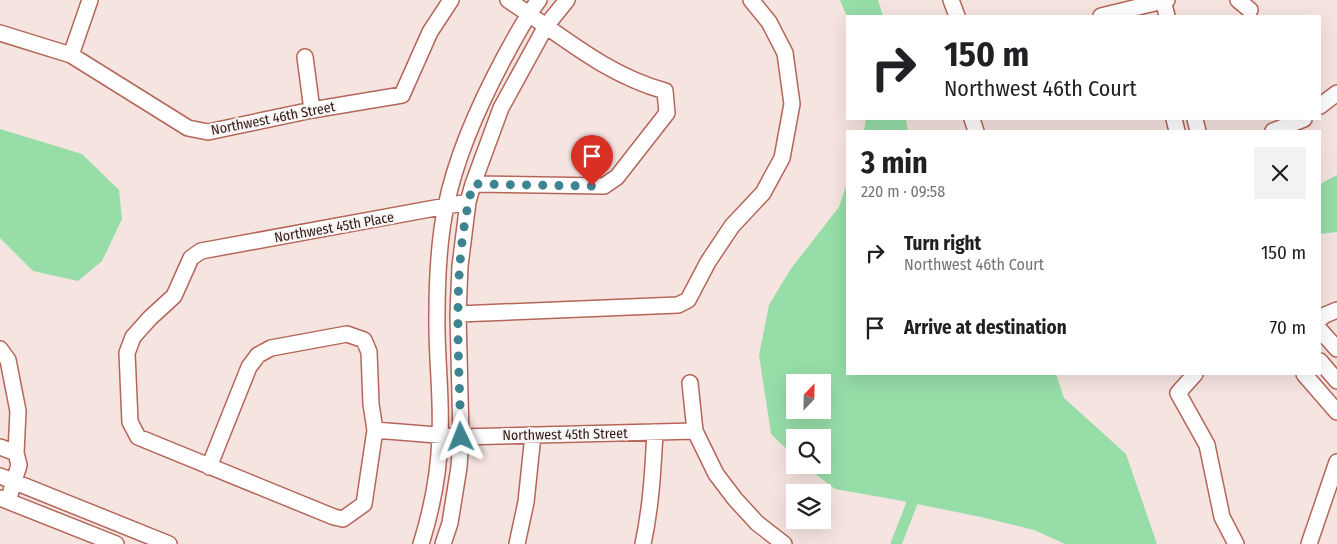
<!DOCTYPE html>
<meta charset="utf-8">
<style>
:root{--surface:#fff;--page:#f2f2f2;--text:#202124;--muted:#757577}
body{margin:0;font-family:"Fira Sans Condensed",sans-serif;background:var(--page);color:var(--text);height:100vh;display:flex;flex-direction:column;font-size:19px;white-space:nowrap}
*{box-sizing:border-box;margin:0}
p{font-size:16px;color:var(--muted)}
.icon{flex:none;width:28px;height:28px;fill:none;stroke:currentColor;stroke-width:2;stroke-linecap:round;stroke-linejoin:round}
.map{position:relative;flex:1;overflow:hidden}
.sheet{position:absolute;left:846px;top:130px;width:475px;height:245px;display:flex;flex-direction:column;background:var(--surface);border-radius:0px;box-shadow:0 5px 20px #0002}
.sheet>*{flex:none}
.hud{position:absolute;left:846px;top:15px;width:475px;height:105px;border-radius:0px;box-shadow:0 5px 20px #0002;background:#fff;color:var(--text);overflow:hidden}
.needle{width:32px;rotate:22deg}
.fabs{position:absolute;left:786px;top:374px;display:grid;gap:10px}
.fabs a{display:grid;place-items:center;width:45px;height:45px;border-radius:0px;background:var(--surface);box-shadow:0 5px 20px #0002;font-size:25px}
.pin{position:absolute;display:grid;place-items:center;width:42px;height:42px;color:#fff;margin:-51px -21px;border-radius:50% 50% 50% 0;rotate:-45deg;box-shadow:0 0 5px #0007}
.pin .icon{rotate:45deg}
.me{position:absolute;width:55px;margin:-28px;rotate:358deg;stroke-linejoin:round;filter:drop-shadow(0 0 4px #0008)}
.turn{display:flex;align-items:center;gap:18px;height:105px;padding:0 15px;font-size:22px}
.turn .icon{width:65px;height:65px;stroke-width:2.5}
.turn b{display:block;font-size:35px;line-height:42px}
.round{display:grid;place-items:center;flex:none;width:52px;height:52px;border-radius:0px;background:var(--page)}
.summary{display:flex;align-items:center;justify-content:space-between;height:85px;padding:0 15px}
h1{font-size:30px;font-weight:700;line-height:38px}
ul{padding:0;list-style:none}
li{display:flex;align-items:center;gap:15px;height:75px;padding:0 15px}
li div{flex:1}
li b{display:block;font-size:19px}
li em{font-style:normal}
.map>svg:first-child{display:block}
.water{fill:#96dda8;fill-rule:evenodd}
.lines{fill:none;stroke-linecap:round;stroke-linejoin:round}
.canal{stroke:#96dda8;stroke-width:11}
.minor-casing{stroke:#b46658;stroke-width:18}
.minor{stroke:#fff;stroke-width:15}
.route{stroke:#3e8390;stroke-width:9;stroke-dasharray:0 16.2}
.labels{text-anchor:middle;stroke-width:4.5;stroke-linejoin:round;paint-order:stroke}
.street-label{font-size:14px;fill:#381913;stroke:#f5f5f5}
</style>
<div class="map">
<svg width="1337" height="544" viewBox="0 0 1337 544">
<rect width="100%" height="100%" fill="#f6e4e0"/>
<path class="water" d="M840,0H878L883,16L847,17Z
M866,119H906L908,131H864Z
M0,129L82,154L119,190L122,219L102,261L78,281L33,271L0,238Z
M1337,175V232L1320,234V184Z
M847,183L848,374H1056L1064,398L1126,454L1157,544H1065L1034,530L981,517L897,500L835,489L804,465H822V438H795V457L771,434L759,355L769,305L790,270L839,207ZM795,382H822V410H795Z"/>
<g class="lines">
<path class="canal" d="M896,544L912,503"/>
<g class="minor-casing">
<path id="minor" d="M951,0L957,16
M1163,0L1167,16
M1238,0L1250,10
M1101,16L1167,0
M0,33L71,55L188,128L208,132L312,110L402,95L430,32L451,0
M71,55L90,0
M305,57L312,110
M1320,106L1337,93
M972,119L976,131
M1174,119L1177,131
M1195,119L1198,131
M1273,131L1304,119
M473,184L604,186L617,177L667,113L665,91C604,74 560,34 508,0
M458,314L678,305L688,300L708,262L732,226L763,193L782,158L792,104L785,53L769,22L751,0
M1320,319L1325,315L1337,310
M1320,330L1337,349
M0,349L8,360L18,411L16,453L19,465L8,501
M1320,361L1337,381
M1195,374L1178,393L1207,445L1222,517L1236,544
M1304,374L1337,412
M690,383L695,431L716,474L735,499L757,523L784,544
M375,430L461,437L695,431
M0,447L16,453
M209,467L249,367L258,355L271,348L347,334L364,340L369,352L371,404L375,430L364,504L343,519L334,517L138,437L130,422L127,353L133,337L150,318L174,296L191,258L201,251L468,202
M0,476L169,544
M0,498L116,544
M421,544C432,509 439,473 440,436C442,396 436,355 437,315C437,281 439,239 446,206C456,156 480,103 504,58C515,38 525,18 539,0
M443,544L450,523L459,467L461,437L458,314L460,266L468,202L473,184L501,108L546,26L567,0
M517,544L526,502L533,435
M643,544C651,507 653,470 655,432
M1309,544L1337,462"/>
</g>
<use href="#minor" class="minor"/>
</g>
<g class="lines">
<path class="route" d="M461,437C459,353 451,266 473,184L592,186"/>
</g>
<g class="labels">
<g class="street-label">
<text transform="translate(273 118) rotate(-11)" y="5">Northwest 46th Street</text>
<text transform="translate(334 227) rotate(-10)" y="5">Northwest 45th Place</text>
<text transform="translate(565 434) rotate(-1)" y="5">Northwest 45th Street</text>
</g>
</g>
</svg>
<div class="fabs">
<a><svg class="needle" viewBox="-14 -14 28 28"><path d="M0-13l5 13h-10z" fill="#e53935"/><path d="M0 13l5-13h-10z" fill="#757577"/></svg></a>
<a><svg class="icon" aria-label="search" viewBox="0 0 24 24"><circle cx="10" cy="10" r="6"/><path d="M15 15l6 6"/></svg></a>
<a><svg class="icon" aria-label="layers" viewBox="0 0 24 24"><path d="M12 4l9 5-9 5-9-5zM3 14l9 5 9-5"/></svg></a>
</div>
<div class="pin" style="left:592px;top:186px;background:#d93025"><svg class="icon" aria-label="arrive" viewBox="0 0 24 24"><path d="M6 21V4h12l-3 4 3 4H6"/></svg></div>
<svg class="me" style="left:461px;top:437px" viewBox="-20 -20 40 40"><path d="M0-17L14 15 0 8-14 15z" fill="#3e8390" stroke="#fff" stroke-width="4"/></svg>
<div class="hud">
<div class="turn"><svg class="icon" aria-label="right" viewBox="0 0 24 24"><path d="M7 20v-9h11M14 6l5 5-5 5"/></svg><div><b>150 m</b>Northwest 46th Court</div></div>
</div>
<section class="sheet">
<div class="summary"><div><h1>3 min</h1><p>220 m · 09:58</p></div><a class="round"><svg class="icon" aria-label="close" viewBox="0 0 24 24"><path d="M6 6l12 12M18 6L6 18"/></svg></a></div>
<ul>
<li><svg class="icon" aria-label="right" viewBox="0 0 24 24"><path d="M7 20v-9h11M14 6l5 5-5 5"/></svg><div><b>Turn right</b><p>Northwest 46th Court</p></div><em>150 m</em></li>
<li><svg class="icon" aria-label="arrive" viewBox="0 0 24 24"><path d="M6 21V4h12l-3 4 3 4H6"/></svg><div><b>Arrive at destination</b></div><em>70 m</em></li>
</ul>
</section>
</div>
